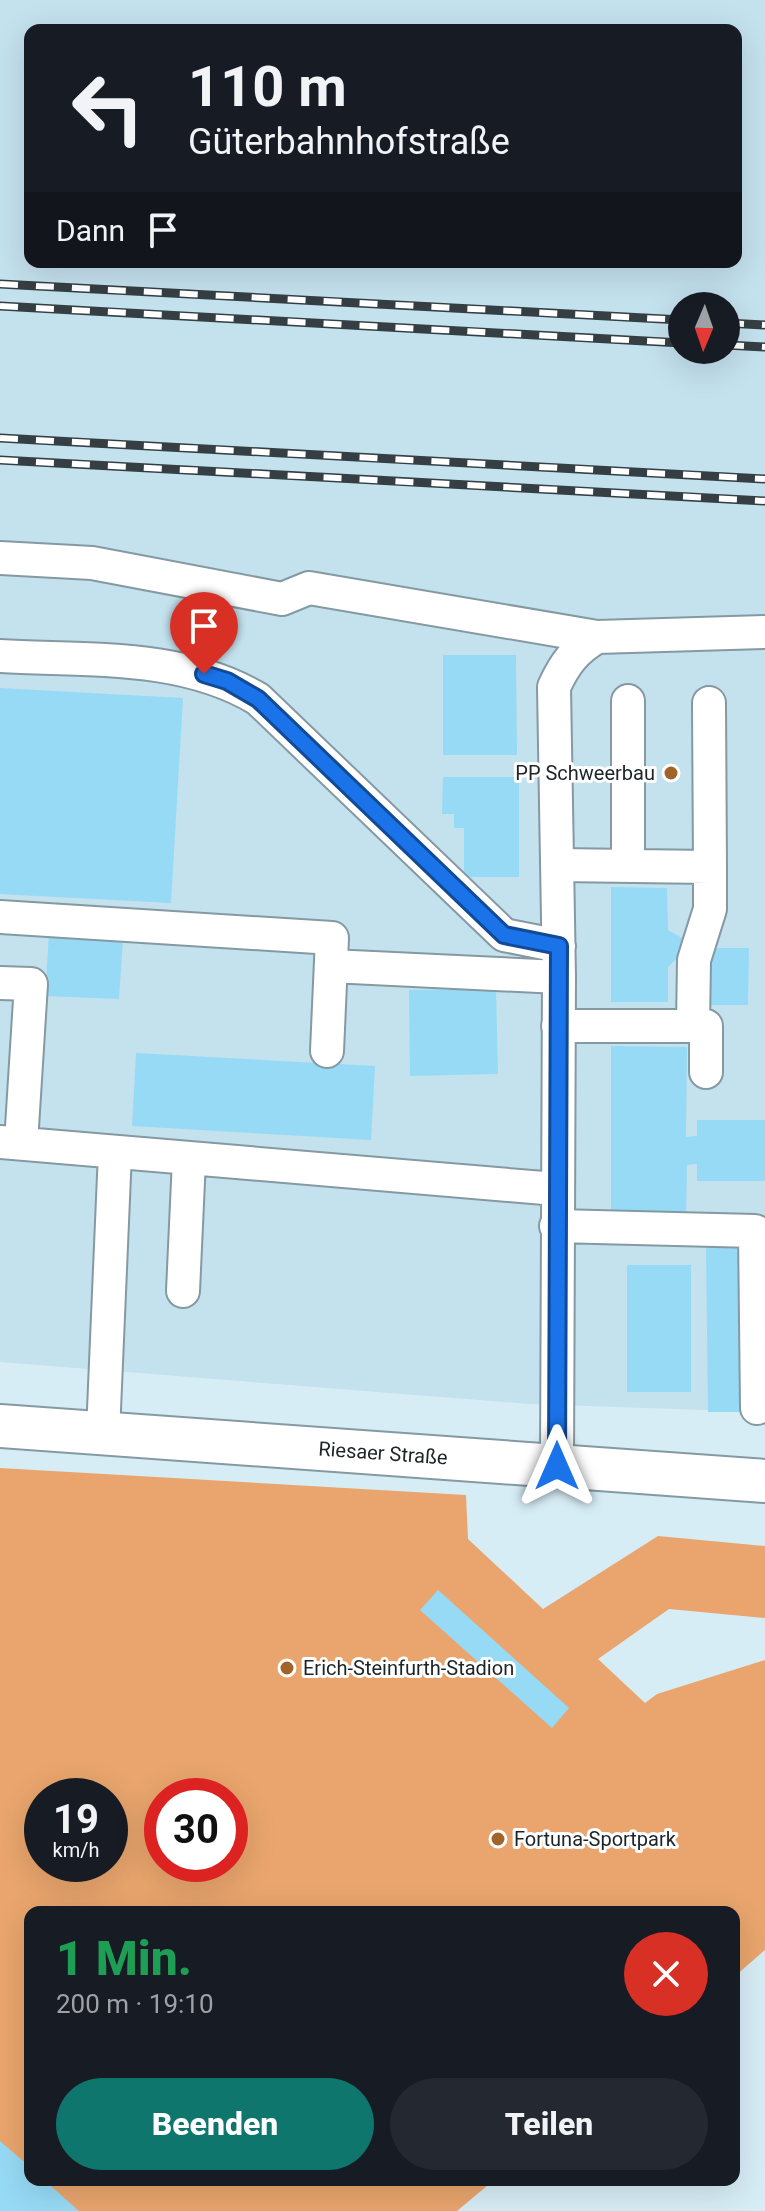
<!DOCTYPE html>
<html lang="de">
<meta charset="utf-8">
<style>
:root{--surface:#171b24;--page:#242831;--text:#f1f3f6;--muted:#9ea1a6;--accent:#0f766e}
body{margin:0;font-family:Roboto,sans-serif;background:var(--page);color:var(--text);height:100vh;display:flex;flex-direction:column;font-size:30px;white-space:nowrap}
*{box-sizing:border-box;margin:0}
p{font-size:26px;color:var(--muted)}
.icon{flex:none;width:44px;height:44px;fill:none;stroke:currentColor;stroke-width:2;stroke-linecap:round;stroke-linejoin:round}
.map{position:relative;flex:1;overflow:hidden}
.side{position:absolute;left:24px;top:1906px;width:716px;height:280px;display:flex;flex-direction:column;background:var(--surface);border-radius:16px;box-shadow:0 8px 32px #0002}
.side>*{flex:none}
.hud{position:absolute;left:24px;top:24px;width:718px;height:244px;border-radius:16px;box-shadow:0 8px 32px #0002;background:#171b24;color:var(--text);overflow:hidden}
.needle{width:52px;rotate:182deg}
.buttons{position:absolute;left:668px;top:292px;display:grid;gap:16px}
.buttons a{display:grid;place-items:center;width:72px;height:72px;border-radius:50%;background:var(--surface);box-shadow:0 8px 32px #0002;font-size:40px}
.speed{position:absolute;left:24px;top:1778px;display:flex;gap:16px;font-size:40px;font-weight:700;text-align:center}
.speed>*{display:grid;place-content:center;width:104px;height:104px;border-radius:50%;background:var(--surface);box-shadow:0 8px 32px #0002;line-height:1}
.speed small{font-size:20px;font-weight:400}
.speed .limit{border:12px solid #d22;background:#fff;color:#111}
.pin{position:absolute;display:grid;place-items:center;width:68px;height:68px;color:#fff;margin:-82px -34px;border-radius:50% 50% 50% 0;rotate:-45deg;box-shadow:0 0 8px #0007}
.pin .icon{rotate:45deg}
.me{position:absolute;width:88px;margin:-44px;rotate:0deg;stroke-linejoin:round;filter:drop-shadow(0 0 6px #0008)}
.turn{display:flex;align-items:center;gap:28px;height:168px;padding:0 32px;font-size:36px}
.turn .icon{width:104px;height:104px;stroke-width:2.5}
.turn b{display:block;font-size:56px;line-height:68px}
.then{display:flex;align-items:center;height:76px;padding:0 32px;background:#0003;gap:16px;font-size:30px}
.round{display:grid;place-items:center;flex:none;width:84px;height:84px;border-radius:42px;background:var(--page)}
.headline{display:flex;align-items:center;justify-content:space-between;height:136px;padding:0 32px}
h1{font-size:48px;font-weight:800;line-height:60px;color:#1e9e55}
.cta{display:flex;gap:16px;margin-top:auto;padding:16px 32px}
.cta a{flex:1;height:92px;border-radius:48px;background:var(--accent);color:#fff;font-size:32px;font-weight:800;line-height:92px;text-align:center}
.cta a+a{background:var(--page);color:var(--text)}
.map>svg:first-child{display:block}
.built{fill:#c4e1ee;fill-rule:evenodd}
.green{fill:#e9a56d;fill-rule:evenodd}
.building{fill:#97daf5}
.lines{fill:none;stroke-linecap:round;stroke-linejoin:round}
.minor-casing{stroke:#8599a2;stroke-width:36}
.major-casing{stroke:#8599a2;stroke-width:46}
.minor{stroke:#fff;stroke-width:32}
.major{stroke:#fff;stroke-width:42}
.rail-casing{stroke:#353f43;stroke-width:9}
.rail{stroke:#fff;stroke-width:6;stroke-dasharray:18;stroke-linecap:butt}
.route-casing{stroke:#114b97;stroke-width:20}
.route{stroke:#1a73e8;stroke-width:14}
.poi-dot{fill:#a16329;stroke:#fff;stroke-width:3}
.labels{text-anchor:middle;stroke-width:6;stroke-linejoin:round;paint-order:stroke}
.poi-label{font-size:20px;fill:#1c2427;stroke:#fff;text-anchor:start}
.street-label{font-size:20px;fill:#1c2427;stroke:#fff}
</style>
<div class="map">
<svg width="765" height="2211" viewBox="0 0 765 2211">
<rect width="100%" height="100%" fill="#d7edf6"/>
<path class="built" d="M0,0H765V1412L529,1404L0,1362ZM30,30H736V262H30ZM682,306H726V350H682Z"/>
<path class="green" d="M0,1468L466,1495L468,1539L543,1609L658,1536L765,1546V1618L669,1609L598,1659L645,1703L657,1694L765,1660V1950L734,1977V1912H30V2180H494L457,2211H0ZM42,1796H110V1864H42ZM162,1796H230V1864H162Z"/>
<path class="building" d="M443,655H516L517,755H443Z
M0,688L183,698L171,903L0,894Z
M443,777H519V877H464V828H454V814H442Z
M611,887L667,888L668,930L682,938L683,953L668,967V1002H611Z
M49,933L123,937L119,999L45,996Z
M708,948H749L748,1005H708Z
M496,989L498,1074L410,1076L409,990Z
M611,1046L687,1047L686,1137L697,1136V1120H765V1181H697V1164L687,1165L686,1215H611Z
M136,1053L375,1066L371,1140L132,1126Z
M706,1245H740L742,1412H708Z
M627,1265H691V1392H627Z
M438,1590L569,1708L552,1728L420,1610Z
M0,2141L30,2167V2180H44L79,2211H0Z"/>
<g class="lines">
<g class="minor-casing">
<path id="minor" d="M0,558L92,563L282,599L309,588L597,637L765,632
M0,656C87,661 181,653 258,699L504,935L559,946
M558,865L710,867L709,703
M628,866V701
M0,917L332,938L327,1051
M331,966L559,977
M0,983L31,984L21,1143
M558,1026H706V1072
M693,1026L694,960L710,909V867
M0,1142L556,1189
M556,1226L755,1231L757,1408
M183,1291L189,1159
M103,1433L115,1152
M557,1466L559,977L554,687C565,663 575,650 597,637"/>
</g>
<g class="major-casing">
<path id="major" d="M0,1426L765,1481"/>
</g>
<use href="#minor" class="minor"/>
<use href="#major" class="major"/>
<g class="rail-casing">
<path id="rail" d="M0,284L682,320
M0,306L682,343
M726,323L765,325
M726,345L765,347
M0,438L765,479
M0,460L765,501"/>
</g>
<use href="#rail" class="rail"/>
</g>
<g class="lines">
<g class="route-casing">
<path id="route" d="M204,674L227,681L258,699L504,935L559,946L557,1466"/>
</g>
<use href="#route" class="route"/>
</g>
<g class="poi-dot">
<circle cx="671" cy="773" r="8"/>
<circle cx="287" cy="1668" r="8"/>
<circle cx="498" cy="1839" r="8"/>
</g>
<g class="labels">
<g class="poi-label">
<text x="655" y="780" text-anchor="end">PP Schweerbau</text>
<text x="303" y="1675">Erich-Steinfurth-Stadion</text>
<text x="514" y="1846">Fortuna-Sportpark</text>
</g>
<g class="street-label">
<text transform="translate(383 1453) rotate(4)" y="7">Riesaer Straße</text>
</g>
</g>
</svg>
<div class="buttons">
<a><svg class="needle" viewBox="-14 -14 28 28"><path d="M0-13l5 13h-10z" fill="#e53935"/><path d="M0 13l5-13h-10z" fill="#9ea1a6"/></svg></a>
</div>
<div class="speed"><div>19<small>km/h</small></div><div class="limit">30</div></div>
<div class="pin" style="left:204px;top:674px;background:#d93025"><svg class="icon" aria-label="arrive" viewBox="0 0 24 24"><path d="M6 21V4h12l-3 4 3 4H6"/></svg></div>
<svg class="me" style="left:557px;top:1466px" viewBox="-20 -20 40 40"><path d="M0-17L14 15 0 8-14 15z" fill="#1a73e8" stroke="#fff" stroke-width="4"/></svg>
<div class="hud">
<div class="turn"><svg class="icon" aria-label="left" viewBox="0 0 24 24"><path d="M17 20v-9H6M10 6l-5 5 5 5"/></svg><div><b>110 m</b>Güterbahnhofstraße</div></div>
<div class="then">Dann<svg class="icon" aria-label="arrive" viewBox="0 0 24 24"><path d="M6 21V4h12l-3 4 3 4H6"/></svg></div>
</div>
<section class="side">
<div class="headline"><div><h1>1 Min.</h1><p>200 m · 19:10</p></div><a class="round" style="background:#d93025;color:#fff"><svg class="icon" aria-label="close" viewBox="0 0 24 24"><path d="M6 6l12 12M18 6L6 18"/></svg></a></div>
<div class="cta"><a>Beenden</a><a>Teilen</a></div>
</section>
</div>
